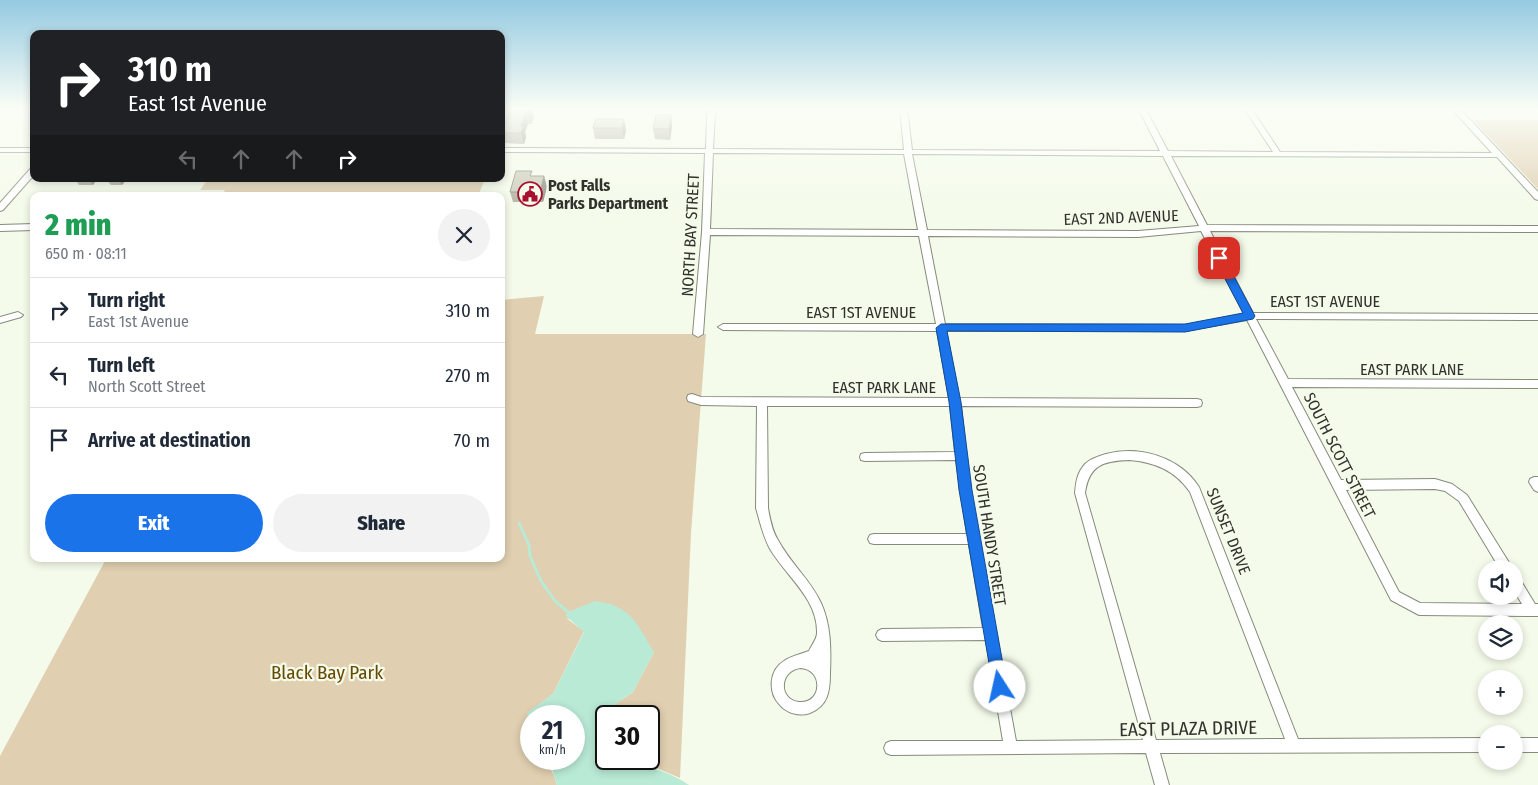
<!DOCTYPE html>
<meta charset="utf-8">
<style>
:root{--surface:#fff;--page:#f2f2f3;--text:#1f2937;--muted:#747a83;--line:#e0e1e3;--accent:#1a73e8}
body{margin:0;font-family:"Fira Sans Condensed",sans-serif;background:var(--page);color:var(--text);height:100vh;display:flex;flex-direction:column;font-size:19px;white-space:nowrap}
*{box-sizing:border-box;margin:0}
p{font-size:16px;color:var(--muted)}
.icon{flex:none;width:28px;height:28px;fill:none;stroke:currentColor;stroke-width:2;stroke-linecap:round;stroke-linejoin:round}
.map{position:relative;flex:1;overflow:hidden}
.side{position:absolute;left:30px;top:192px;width:475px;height:370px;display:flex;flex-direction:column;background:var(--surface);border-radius:10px;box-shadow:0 2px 8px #0003}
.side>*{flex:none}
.top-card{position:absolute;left:30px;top:30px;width:475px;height:152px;border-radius:10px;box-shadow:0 2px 8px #0003;background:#202124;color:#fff;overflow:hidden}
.buttons{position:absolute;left:1478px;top:560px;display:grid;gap:10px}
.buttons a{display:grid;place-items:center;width:45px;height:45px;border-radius:50%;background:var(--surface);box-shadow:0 2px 8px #0003;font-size:25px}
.speed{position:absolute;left:520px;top:705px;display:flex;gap:10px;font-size:25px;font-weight:700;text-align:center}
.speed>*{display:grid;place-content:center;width:65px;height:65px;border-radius:50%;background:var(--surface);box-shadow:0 2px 8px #0003;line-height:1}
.speed small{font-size:12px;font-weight:400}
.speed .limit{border:2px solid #111;border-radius:8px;background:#fff;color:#111}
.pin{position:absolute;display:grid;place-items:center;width:42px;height:42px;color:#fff;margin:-21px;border-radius:10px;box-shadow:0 2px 8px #0006}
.me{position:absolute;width:55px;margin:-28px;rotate:350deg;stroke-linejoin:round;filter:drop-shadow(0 0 4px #0008)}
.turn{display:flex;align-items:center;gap:18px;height:105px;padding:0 15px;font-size:22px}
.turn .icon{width:65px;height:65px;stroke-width:2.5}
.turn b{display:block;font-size:35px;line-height:42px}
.lanes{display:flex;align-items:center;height:48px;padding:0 15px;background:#0003;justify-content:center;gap:25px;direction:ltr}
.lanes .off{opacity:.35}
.round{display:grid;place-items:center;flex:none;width:52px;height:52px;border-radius:26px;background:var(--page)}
.overview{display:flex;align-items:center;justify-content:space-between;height:85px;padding:0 15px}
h1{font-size:30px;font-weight:800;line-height:38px;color:#1e9e55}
.button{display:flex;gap:10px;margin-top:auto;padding:10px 15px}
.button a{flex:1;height:58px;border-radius:30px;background:var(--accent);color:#fff;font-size:20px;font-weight:800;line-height:58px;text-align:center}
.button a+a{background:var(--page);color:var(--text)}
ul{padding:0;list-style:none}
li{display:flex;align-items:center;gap:15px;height:65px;padding:0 15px;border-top:1px solid var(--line)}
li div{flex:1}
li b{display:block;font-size:19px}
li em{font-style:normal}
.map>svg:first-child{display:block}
.green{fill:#e0cfb0}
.water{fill:#b9ead6}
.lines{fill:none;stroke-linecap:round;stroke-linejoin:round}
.stream{stroke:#b9ead6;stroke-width:3}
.minor-casing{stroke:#858b7c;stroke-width:2}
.minor{fill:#fff;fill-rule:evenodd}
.wall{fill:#afae9f}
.shaded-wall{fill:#8e8d82}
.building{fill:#cbcab9;stroke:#8e8d82}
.route{fill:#1a73e8;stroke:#114b97}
.labels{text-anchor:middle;stroke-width:4.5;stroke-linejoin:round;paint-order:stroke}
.poi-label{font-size:16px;font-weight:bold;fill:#30332d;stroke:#f4fbea;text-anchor:start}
.street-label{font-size:16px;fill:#30332d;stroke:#f4fbea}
.near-park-label{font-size:19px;fill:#674a01;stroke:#f4fbea}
.near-street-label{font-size:19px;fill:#30332d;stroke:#f4fbea}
</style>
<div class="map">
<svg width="1538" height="785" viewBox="0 0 1538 785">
<rect width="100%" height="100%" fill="#f4fbea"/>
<path class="green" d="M1473,120H1538V189Z
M208,179H485L478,196H222L225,190H200Z
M544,296L535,334H706L691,533L680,778L659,769L630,763L620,759H649V716H606V742L602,730L605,711L633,692L654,652L566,618L584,631L553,694L529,712L531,759C548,759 553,771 557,785H0V756L106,559H501V300Z"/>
<path class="water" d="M595,601C631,605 637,624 654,652L633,692L605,711L602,730L606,742V759C629,759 670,771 689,785H557L552,769L539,759H574V716H531V752L530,751L524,731L528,712L553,694L584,632L565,615L568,612Z"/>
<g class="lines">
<path class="stream" d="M519,523L529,545L530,556L541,581L555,601L568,612"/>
<g class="minor-casing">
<path id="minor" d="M711,108H718L715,114L713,149L904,150L900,108H907L912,150L1160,151L1138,108H1145L1168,151L1273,152L1244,108H1251L1280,152L1492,153L1451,108H1459L1538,192V200L1535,199L1497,157L1171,156L1207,225L1538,226V232L1210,231L1253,313L1538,314V320L1256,319L1288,379L1538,380V388L1292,387L1341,480L1435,479L1452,484L1467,495L1513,569H1500L1459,501L1445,491L1435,489L1346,490L1399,592L1420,603L1522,604L1514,591V575L1518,576L1535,604H1538V616L1419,615L1391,600L1247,320L1185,331H946L959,398L1197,399L1201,400L1202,403L1201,406L1197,407L961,406L970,490L1016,741L1143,740L1075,493C1076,482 1077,473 1085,464C1090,459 1099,456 1106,454C1139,445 1180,457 1199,487L1298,739L1486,738V752L1160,753L1169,785H1155L1146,753L891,755L886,753L884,748L886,743L891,741H1003L986,640L882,641L878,639L876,635L878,631L882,629L983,628L969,544H874L870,543L868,539L870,535L874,534H967L956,460L865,461L861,460L860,457L861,454L865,453L955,452L950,406H767L768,508C770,519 772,531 778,540C790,563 810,579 821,603C831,625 831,649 830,673C830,691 828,706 810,713C799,717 786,713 779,704C768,692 769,670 784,661C791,656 801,654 809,651C811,646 817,639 817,633C818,599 786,576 770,549C763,536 760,522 756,508L757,406L701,405L688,401L687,398L688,395L692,394L701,397L949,398L937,331L723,330L718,327L723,324H936L919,236L710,235L703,334L698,337L693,334L702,232L705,153L501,152V148L706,149L707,114ZM713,153L904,154L918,230L710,229ZM912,154L1163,156L1199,226L1138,231L927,230ZM1201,231L1244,314L1185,325L945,324L928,236L1138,237ZM1129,460C1154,462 1175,470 1190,492L1285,739L1156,740L1085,493C1089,465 1103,461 1129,460ZM801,668C824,670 822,704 799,702C778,700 779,670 801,668Z
M0,148H34V152H0Z
M31,168H34V175L3,210L0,211V203Z
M34,224V230L0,231V225Z
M18,312L23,315L21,317L0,323V317Z
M1534,477H1538V492L1534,490L1529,482L1530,479Z
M1514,738H1538V752H1514Z"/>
</g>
<use href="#minor" class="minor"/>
</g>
<path class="wall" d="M512,108H531L534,117L531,124H528L525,132L526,137L524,144L504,143L501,132Z
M671,115L672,126L670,140L655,139L653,129Z
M596,119L626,130L624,139H595L593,128Z
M533,176H544L547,187L543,202H513L510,192Z
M75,179H97L93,185H79Z
M106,179H127L122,185H111Z"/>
<path class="shaded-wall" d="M531,108L534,117L531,124L528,113Z
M526,113L528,124L525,132L526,137L524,144L521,133V126Z
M671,115L672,126L670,140L669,129Z
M624,119L626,130L624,139L622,128Z
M544,176L547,187L543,202L540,192Z
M88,179H97L93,185Z
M117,179H127L122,185Z"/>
<path class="building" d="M512,108H531L528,113H526L521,126H524L521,133H501Z
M656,115H671L669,129H653Z
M596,119H624L622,128H593Z
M516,171H532L530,176H544L540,192H510Z"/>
<linearGradient id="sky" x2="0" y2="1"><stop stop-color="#95cae1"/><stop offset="0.5" stop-color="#fafdf6"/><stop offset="1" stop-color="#fafdf6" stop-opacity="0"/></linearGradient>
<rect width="1538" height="217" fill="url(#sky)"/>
<path class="route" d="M1219,255L1224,258L1255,316L1253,319L1185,332L947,331L961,402L972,490L1007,687L1005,692L1000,694L994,692L959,490L949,402L936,328L941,324H1185L1243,313L1214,258Z"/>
<defs>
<g id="civic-ring" transform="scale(1.25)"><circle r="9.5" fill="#f4fbea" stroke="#a81030" stroke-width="1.5"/><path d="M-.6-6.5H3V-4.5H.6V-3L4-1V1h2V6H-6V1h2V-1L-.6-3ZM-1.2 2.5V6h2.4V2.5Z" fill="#a81030"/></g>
</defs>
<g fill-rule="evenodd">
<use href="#civic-ring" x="530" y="194"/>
</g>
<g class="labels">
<g class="poi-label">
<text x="548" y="191">Post Falls<tspan x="548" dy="18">Parks Department</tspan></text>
</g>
<g class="street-label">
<text transform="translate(1121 217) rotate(-2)" y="6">EAST 2ND AVENUE</text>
<text transform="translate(690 235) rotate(-87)" y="6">NORTH BAY STREET</text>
<text x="1325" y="307">EAST 1ST AVENUE</text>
<text x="861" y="318">EAST 1ST AVENUE</text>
<text x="1412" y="375">EAST PARK LANE</text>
<text x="884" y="393">EAST PARK LANE</text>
<text transform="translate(1340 455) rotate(63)" y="6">SOUTH SCOTT STREET</text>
<text transform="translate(1229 531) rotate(68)" y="6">SUNSET DRIVE</text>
<text transform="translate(990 535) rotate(81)" y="6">SOUTH HANDY STREET</text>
</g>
<g class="near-park-label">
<text x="327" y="679">Black Bay Park</text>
</g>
<g class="near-street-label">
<text transform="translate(1188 728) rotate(-1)" y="7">EAST PLAZA DRIVE</text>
</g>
</g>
</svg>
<div class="buttons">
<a><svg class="icon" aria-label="sound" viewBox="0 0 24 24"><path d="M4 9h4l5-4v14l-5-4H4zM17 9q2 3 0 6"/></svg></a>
<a><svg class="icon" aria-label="layers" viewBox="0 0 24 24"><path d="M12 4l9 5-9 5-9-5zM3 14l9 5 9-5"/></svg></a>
<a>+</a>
<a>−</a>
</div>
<div class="speed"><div>21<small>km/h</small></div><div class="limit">30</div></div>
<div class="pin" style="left:1219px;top:258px;background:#d93025"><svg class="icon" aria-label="arrive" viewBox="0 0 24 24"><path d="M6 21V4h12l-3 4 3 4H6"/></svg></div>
<svg class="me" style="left:1000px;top:687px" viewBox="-20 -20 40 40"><circle r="19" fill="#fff"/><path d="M0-13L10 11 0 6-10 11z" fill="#1a73e8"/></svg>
<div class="top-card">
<div class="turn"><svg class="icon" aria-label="right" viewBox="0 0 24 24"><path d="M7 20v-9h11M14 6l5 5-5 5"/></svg><div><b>310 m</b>East 1st Avenue</div></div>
<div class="lanes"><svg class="icon off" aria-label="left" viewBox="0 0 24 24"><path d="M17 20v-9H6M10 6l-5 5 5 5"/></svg><svg class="icon off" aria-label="ahead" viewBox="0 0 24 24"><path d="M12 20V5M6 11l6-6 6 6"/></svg><svg class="icon off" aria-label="ahead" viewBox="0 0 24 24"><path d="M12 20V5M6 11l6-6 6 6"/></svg><svg class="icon" aria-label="right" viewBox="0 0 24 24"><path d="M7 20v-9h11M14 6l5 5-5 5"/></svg></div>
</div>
<section class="side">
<div class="overview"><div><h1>2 min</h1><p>650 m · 08:11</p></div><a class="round"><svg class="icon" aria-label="close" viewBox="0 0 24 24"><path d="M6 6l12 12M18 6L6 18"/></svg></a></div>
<ul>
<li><svg class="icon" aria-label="right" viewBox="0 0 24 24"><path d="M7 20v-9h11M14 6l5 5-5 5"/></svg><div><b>Turn right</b><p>East 1st Avenue</p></div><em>310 m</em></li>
<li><svg class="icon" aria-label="left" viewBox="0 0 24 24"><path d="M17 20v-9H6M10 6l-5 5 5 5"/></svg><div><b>Turn left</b><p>North Scott Street</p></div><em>270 m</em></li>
<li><svg class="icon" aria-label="arrive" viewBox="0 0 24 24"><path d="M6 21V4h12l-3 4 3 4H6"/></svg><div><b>Arrive at destination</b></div><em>70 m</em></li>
</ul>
<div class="button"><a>Exit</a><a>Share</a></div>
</section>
</div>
